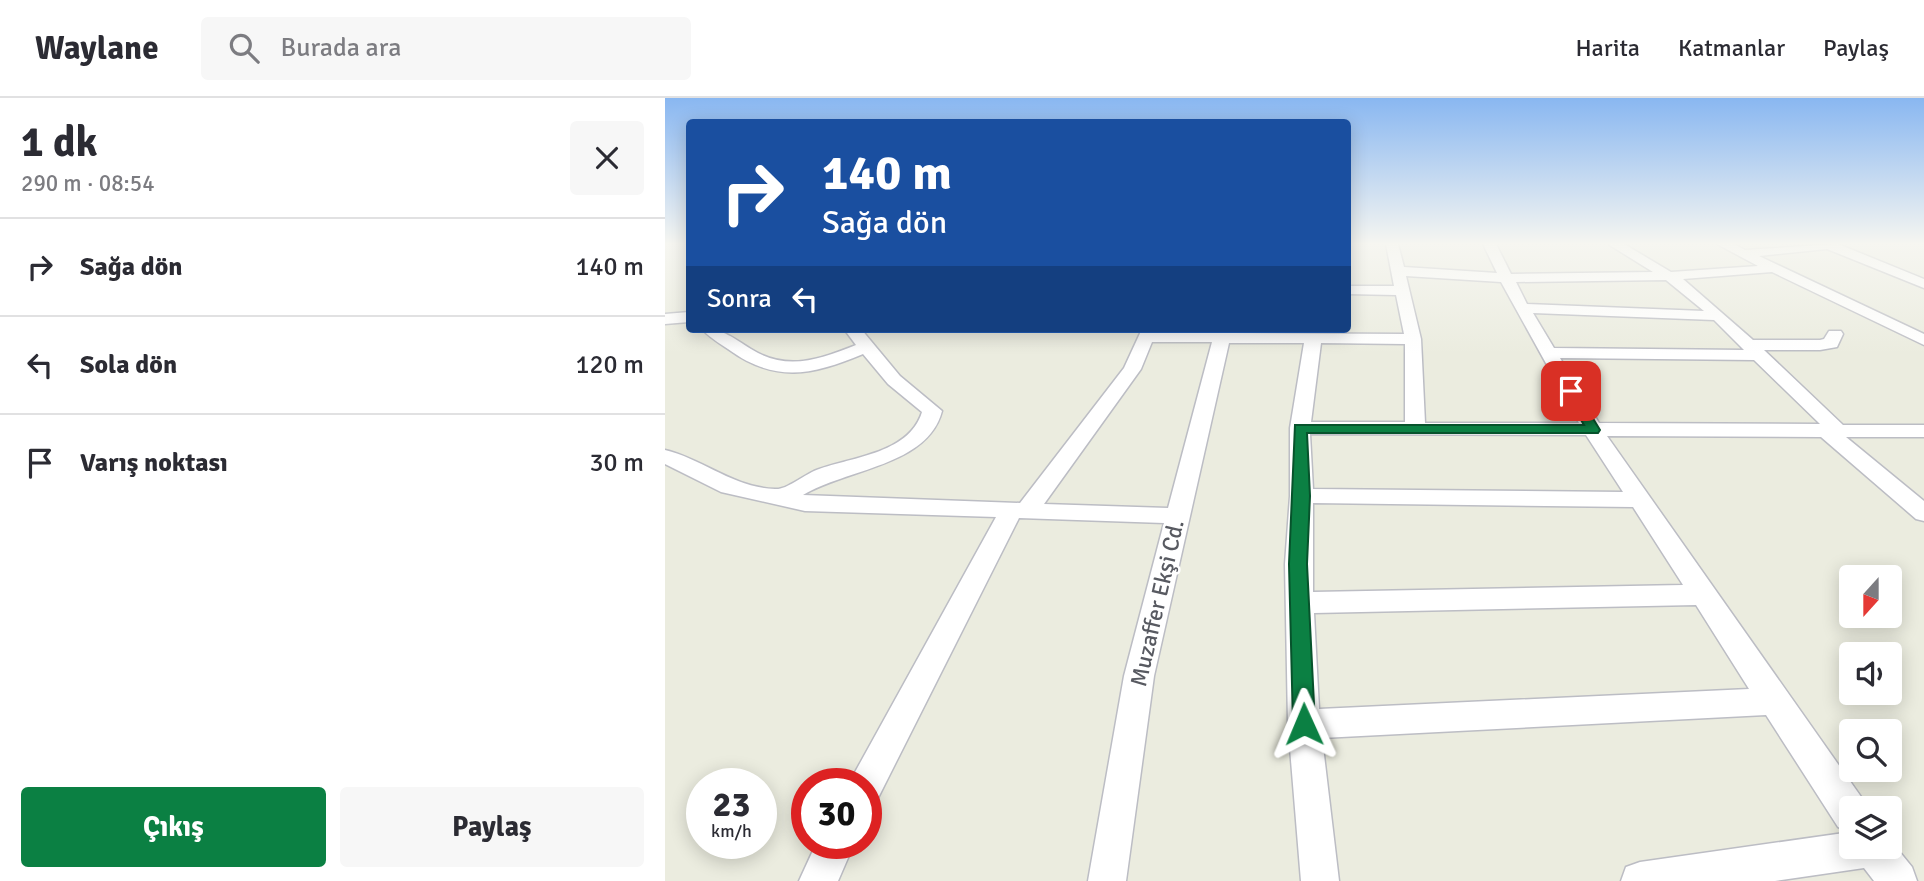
<!DOCTYPE html>
<html lang="tr">
<meta charset="utf-8">
<style>
:root{--surface:#fff;--page:#f7f7f7;--text:#2b2b33;--muted:#7c7c81;--line:#e1e1e2;--accent:#0b8043}
body{margin:0;font-family:Signika,sans-serif;background:var(--page);color:var(--text);height:100vh;display:flex;flex-direction:column;font-size:26px;white-space:nowrap}
*{box-sizing:border-box;margin:0}
p{font-size:23px;color:var(--muted)}
.icon{flex:none;width:38px;height:38px;fill:none;stroke:currentColor;stroke-width:2;stroke-linecap:round;stroke-linejoin:round}
.map{position:relative;flex:1;overflow:hidden}
.side{display:flex;flex-direction:column;background:var(--surface);width:665px}
.side>*{flex:none}
.banner{position:absolute;left:21px;top:21px;width:665px;height:214px;border-radius:7px;box-shadow:0 4px 18px #0003;background:#1a4fa0;color:#fff;overflow:hidden}
.needle{width:46px;rotate:201deg}
.controls{position:absolute;left:1174px;top:467px;display:grid;gap:14px}
.controls a{display:grid;place-items:center;width:63px;height:63px;border-radius:7px;background:var(--surface);box-shadow:0 4px 18px #0003;font-size:35px}
.speed{position:absolute;left:21px;top:670px;display:flex;gap:14px;font-size:35px;font-weight:700;text-align:center}
.speed>*{display:grid;place-content:center;width:91px;height:91px;border-radius:50%;background:var(--surface);box-shadow:0 4px 18px #0003;line-height:1}
.speed small{font-size:18px;font-weight:400}
.speed .limit{border:10px solid #d22;background:#fff;color:#111}
.pin{position:absolute;display:grid;place-items:center;width:60px;height:60px;color:#fff;margin:-30px;border-radius:14px;box-shadow:0 4px 10px #0006}
.me{position:absolute;width:77px;margin:-38px;rotate:359deg;stroke-linejoin:round;filter:drop-shadow(0 0 5px #0008)}
.turn{display:flex;align-items:center;gap:24px;height:147px;padding:0 21px;font-size:32px}
.turn .icon{width:91px;height:91px;stroke-width:2.5}
.turn b{display:block;font-size:49px;line-height:60px}
.then{display:flex;align-items:center;height:66px;padding:0 21px;background:#0003;gap:14px;font-size:26px}
.round{display:grid;place-items:center;flex:none;width:74px;height:74px;border-radius:7px;background:var(--page)}
.head{display:flex;align-items:center;justify-content:space-between;height:119px;padding:0 21px}
h1{font-size:42px;font-weight:800;line-height:52px}
.action{display:flex;gap:14px;margin-top:auto;padding:14px 21px}
.action a{flex:1;height:80px;border-radius:7px;background:var(--accent);color:#fff;font-size:28px;font-weight:800;line-height:80px;text-align:center}
.action a+a{background:var(--page);color:var(--text)}
ul{padding:0;list-style:none}
li{display:flex;align-items:center;gap:21px;height:98px;padding:0 21px;border-top:2px solid var(--line)}
li div{flex:1}
li b{display:block;font-size:26px}
li em{font-style:normal}
header{display:flex;align-items:center;gap:42px;box-sizing:border-box;height:98px;padding:0 35px;background:var(--surface);border-bottom:2px solid var(--line)}
header strong{font-size:33px}
nav{display:flex;gap:38px;margin-inline-start:auto;font-size:24px}
.search{width:490px;height:63px;background:var(--page);display:flex;align-items:center;gap:18px;box-sizing:border-box;padding:0 24px;border-radius:7px;color:var(--muted);font-size:26px}
main{display:flex;flex:1;min-height:0}
.map>svg:first-child{display:block}
.lines{fill:none;stroke-linecap:round;stroke-linejoin:round}
.minor-casing{stroke:#bcbdc4;stroke-width:3}
.minor{fill:#fff;fill-rule:evenodd}
.route{fill:#0b8043;stroke:#07532c;stroke-width:2}
.labels{text-anchor:middle;stroke-width:5;stroke-linejoin:round;paint-order:stroke}
.near-street-label{font-size:23px;fill:#585a61;stroke:#fff}
</style>
<header>
<strong>Waylane</strong>
<div class="search"><svg class="icon" aria-label="search" viewBox="0 0 24 24"><circle cx="10" cy="10" r="6"/><path d="M15 15l6 6"/></svg>Burada ara</div>
<nav><a>Harita</a><a>Katmanlar</a><a>Paylaş</a></nav>
</header>
<main>
<section class="side">
<div class="head"><div><h1>1 dk</h1><p>290 m · 08:54</p></div><a class="round"><svg class="icon" aria-label="close" viewBox="0 0 24 24"><path d="M6 6l12 12M18 6L6 18"/></svg></a></div>
<ul>
<li><svg class="icon" aria-label="right" viewBox="0 0 24 24"><path d="M7 20v-9h11M14 6l5 5-5 5"/></svg><div><b>Sağa dön</b></div><em>140 m</em></li>
<li><svg class="icon" aria-label="left" viewBox="0 0 24 24"><path d="M17 20v-9H6M10 6l-5 5 5 5"/></svg><div><b>Sola dön</b></div><em>120 m</em></li>
<li><svg class="icon" aria-label="arrive" viewBox="0 0 24 24"><path d="M6 21V4h12l-3 4 3 4H6"/></svg><div><b>Varış noktası</b></div><em>30 m</em></li>
</ul>
<div class="action"><a>Çıkış</a><a>Paylaş</a></div>
</section>
<div class="map">
<svg width="1259" height="783" viewBox="0 0 1259 783">
<rect width="100%" height="100%" fill="#ebecdf"/>
<g class="lines">
<g class="minor-casing">
<path id="minor" d="M721,146H733L739,169L832,175L818,146H831L846,176L988,174L943,146H959L1006,174L1093,168L1052,146H1069L1080,152L1173,146L1259,181V190L1162,151L1094,158L1259,236V247L1107,174L1018,181L1088,242H1155L1159,241L1164,233H1176L1178,236L1172,249L1155,252H1099L1178,327H1259V339H1181L1259,403V423L1251,421L1156,339L942,338L1199,703L1202,710H1186V734L1173,729L1101,617L657,640L674,783H636L623,626L620,466L625,398V330L639,245H564L489,578L461,783H423L459,578L499,425L354,420L213,700L201,705V686H184L189,676L331,419L140,413L56,394L0,366V352C38,361 69,390 110,391C121,392 138,378 149,373C183,359 244,357 257,314L223,286L198,256C147,277 111,286 63,251C54,245 44,239 37,231C59,231 68,240 86,251C122,274 155,261 191,247L179,231H196L235,278L277,313C263,368 181,371 138,397L355,405L459,270L477,231H493L492,234L550,235L551,231H567L566,235L739,236L731,197L682,196V188H729ZM741,178L836,184L914,325H760L756,241ZM1001,182L1039,213L862,206L851,184ZM868,215L1049,222L1079,252L889,250ZM487,244H547L503,410L379,406L476,271ZM656,245L740,246V324H646ZM895,260L1089,262L1155,326L934,325ZM645,336L921,337L958,394L648,391ZM648,405L968,409L1018,487L648,494ZM1031,507L1084,591L654,611L649,515Z
M24,214V224L0,226V216Z
M1186,734V749H1225V742L1247,769L1252,783H1209L1199,770L1110,783H956L961,769L975,764Z
M151,746H189L173,783H134Z"/>
</g>
<use href="#minor" class="minor"/>
</g>
<linearGradient id="sky" x2="0" y2="1"><stop stop-color="#89b7f1"/><stop offset="0.57" stop-color="#f6f6f1"/><stop offset="1" stop-color="#f6f6f1" stop-opacity="0"/></linearGradient>
<rect width="1259" height="256" fill="url(#sky)"/>
<path class="route" d="M906,289L910,291L935,332L933,335H642L645,398L642,466L650,626L647,633L639,636L631,633L628,626L624,466L630,327H919L899,293Z"/>
<g class="labels">
<g class="near-street-label">
<text transform="translate(492 505) rotate(-77)" y="8">Muzaffer Ekşi Cd.</text>
</g>
</g>
</svg>
<div class="controls">
<a><svg class="needle" viewBox="-14 -14 28 28"><path d="M0-13l5 13h-10z" fill="#e53935"/><path d="M0 13l5-13h-10z" fill="#7c7c81"/></svg></a>
<a><svg class="icon" aria-label="sound" viewBox="0 0 24 24"><path d="M4 9h4l5-4v14l-5-4H4zM17 9q2 3 0 6"/></svg></a>
<a><svg class="icon" aria-label="search" viewBox="0 0 24 24"><circle cx="10" cy="10" r="6"/><path d="M15 15l6 6"/></svg></a>
<a><svg class="icon" aria-label="layers" viewBox="0 0 24 24"><path d="M12 4l9 5-9 5-9-5zM3 14l9 5 9-5"/></svg></a>
</div>
<div class="speed"><div>23<small>km/h</small></div><div class="limit">30</div></div>
<div class="pin" style="left:906px;top:293px;background:#d93025"><svg class="icon" aria-label="arrive" viewBox="0 0 24 24"><path d="M6 21V4h12l-3 4 3 4H6"/></svg></div>
<svg class="me" style="left:639px;top:626px" viewBox="-20 -20 40 40"><path d="M0-17L14 15 0 8-14 15z" fill="#0b8043" stroke="#fff" stroke-width="4"/></svg>
<div class="banner">
<div class="turn"><svg class="icon" aria-label="right" viewBox="0 0 24 24"><path d="M7 20v-9h11M14 6l5 5-5 5"/></svg><div><b>140 m</b>Sağa dön</div></div>
<div class="then">Sonra<svg class="icon" aria-label="left" viewBox="0 0 24 24"><path d="M17 20v-9H6M10 6l-5 5 5 5"/></svg></div>
</div>
</div>
</main>
